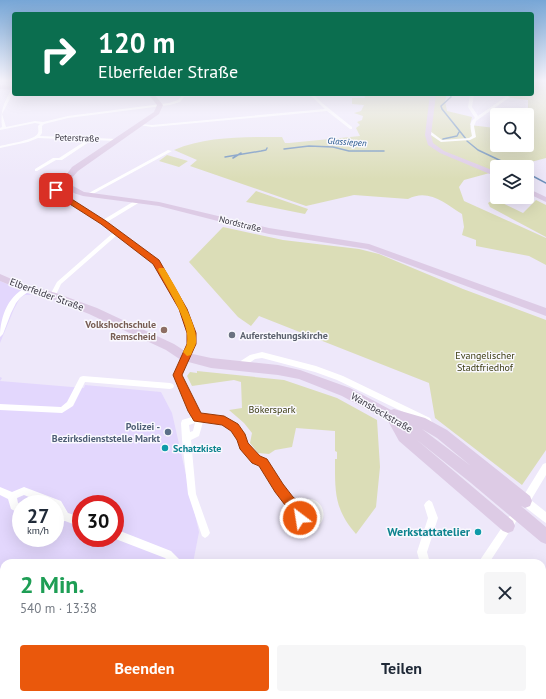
<!DOCTYPE html>
<html lang="de">
<meta charset="utf-8">
<style>
:root{--surface:#fff;--page:#f6f6f7;--text:#1f2937;--muted:#747a83;--accent:#ea580c}
body{margin:0;font-family:"PT Sans",sans-serif;background:var(--page);color:var(--text);height:100vh;display:flex;flex-direction:column;font-size:15px;white-space:nowrap}
*{box-sizing:border-box;margin:0}
p{font-size:13px;color:var(--muted)}
.icon{flex:none;width:22px;height:22px;fill:none;stroke:currentColor;stroke-width:2;stroke-linecap:round;stroke-linejoin:round}
.map{position:relative;flex:1;overflow:hidden}
.side{position:absolute;left:0px;top:559px;width:546px;height:140px;display:flex;flex-direction:column;background:var(--surface);border-radius:12px 12px 0 0;box-shadow:0 4px 16px #0002}
.side>*{flex:none}
.guide{position:absolute;left:12px;top:12px;width:522px;height:84px;border-radius:4px;box-shadow:0 4px 16px #0002;background:#0b6e4f;color:#fff;overflow:hidden}
.controls{position:absolute;left:490px;top:108px;display:grid;gap:8px}
.controls a{display:grid;place-items:center;width:44px;height:44px;border-radius:4px;background:var(--surface);box-shadow:0 4px 16px #0002;font-size:20px}
.speed{position:absolute;left:12px;top:495px;display:flex;gap:8px;font-size:20px;font-weight:700;text-align:center}
.speed>*{display:grid;place-content:center;width:52px;height:52px;border-radius:50%;background:var(--surface);box-shadow:0 4px 16px #0002;line-height:1}
.speed small{font-size:10px;font-weight:400}
.speed .limit{border:6px solid #d22;background:#fff;color:#111}
.pin{position:absolute;display:grid;place-items:center;width:34px;height:34px;color:#fff;margin:-17px;border-radius:8px;box-shadow:0 2px 6px #0006}
.me{position:absolute;width:44px;margin:-22px;rotate:329deg;stroke-linejoin:round;filter:drop-shadow(0 0 3px #0008)}
.turn{display:flex;align-items:center;gap:14px;height:84px;padding:0 20px;font-size:18px}
.turn .icon{width:52px;height:52px;stroke-width:2.5}
.turn b{display:block;font-size:28px;line-height:34px}
.round{display:grid;place-items:center;flex:none;width:42px;height:42px;border-radius:4px;background:var(--page)}
.overview{display:flex;align-items:center;justify-content:space-between;height:68px;padding:0 20px}
h1{font-size:24px;font-weight:600;line-height:30px;color:#1e9e55}
.cta{display:flex;gap:8px;margin-top:auto;padding:8px 20px}
.cta a{flex:1;height:46px;border-radius:4px;background:var(--accent);color:#fff;font-size:16px;font-weight:600;line-height:46px;text-align:center}
.cta a+a{background:var(--page);color:var(--text)}
.map>svg:first-child{display:block}
.built{fill:#e3d7fd;fill-rule:evenodd}
.green{fill:#dbddb7}
.lines{fill:none;stroke-linecap:round;stroke-linejoin:round}
.stream{stroke:#6f92bc;stroke-width:1.5}
.street{fill:#fff;fill-rule:evenodd}
.secondary{fill:#ddcbe5;fill-rule:evenodd}
.route{fill:#ea580c;stroke:#983908}
.slow{fill:#f59e0b}
.education-dot{fill:#8d6e63;stroke:#f9f8fe;stroke-width:1.5}
.worship-dot{fill:#6b7280;stroke:#f9f8fe;stroke-width:1.5}
.service-dot{fill:#5c6f8a;stroke:#f9f8fe;stroke-width:1.5}
.culture-dot{fill:#0f9aa8;stroke:#f9f8fe;stroke-width:1.5}
.labels{text-anchor:middle;stroke-width:3;stroke-linejoin:round;paint-order:stroke}
.far-street-label{font-size:9px;fill:#393642;stroke:#f9f8fe}
.far-water-label{font-size:9px;font-style:italic;fill:#25568c;stroke:#f9f8fe}
.street-label{font-size:10px;fill:#393642;stroke:#f9f8fe}
.education-label{font-size:10px;font-weight:bold;fill:#785e54;stroke:#f9f8fe;text-anchor:end}
.worship-label{font-size:10px;font-weight:bold;fill:#5b616d;stroke:#f9f8fe;text-anchor:start}
.park-label{font-size:10px;fill:#3c3d12;stroke:#f9f8fe}
.service-label{font-size:10px;font-weight:bold;fill:#4e5e75;stroke:#f9f8fe;text-anchor:end}
.culture-label{font-size:10px;font-weight:bold;fill:#0d838f;stroke:#f9f8fe;text-anchor:start}
.near-culture-label{font-size:12px;font-weight:bold;fill:#0d838f;stroke:#f9f8fe;text-anchor:end}
</style>
<div class="map">
<svg width="546" height="699" viewBox="0 0 546 699">
<rect width="100%" height="100%" fill="#eee8fa"/>
<path class="built" d="M0,281L32,295H25L20,298L14,309L0,343Z
M0,377L2,378L0,381L84,388L85,385L161,392L172,413L199,532L193,563H4V591L0,580ZM21,504H55V538H21ZM81,504H115V538H81Z
M39,695H166L165,699H41Z"/>
<path class="green" d="M532,81H546V158L512,167H497V171L464,180L459,187L464,201L546,238V265L529,256L476,246V240L462,235L464,227L462,214C445,203 428,188 408,199L354,195L306,206L190,166L197,160L174,150C207,136 247,137 282,137L285,143H289L360,136L356,128L360,125L357,122L362,120L363,116L354,113L361,111L364,105L352,104V98H365L364,94H447L445,101L447,111L472,117L470,125L495,128L497,127V145H527V115H509L513,109L528,111V100L506,97L509,94H532Z
M167,155L188,161L179,167L159,161Z
M256,191L308,209L305,214L246,202Z
M494,199L523,213L536,200L546,205V237L490,207L488,203Z
M223,227L283,240L359,249L379,254L463,289L546,320V450L522,485L435,418L429,383L259,316L251,326L238,317L189,262Z
M197,371L284,380L337,398L377,420L380,467L376,507L356,534C334,509 335,491 335,459H337V452L335,451V431L296,428L292,447L275,450L269,454L258,453L250,443L252,433L244,423L229,410L242,408L241,382L234,380L192,386L187,376L190,372L197,373Z"/>
<g class="lines">
<path class="stream" d="M450,94L451,97L441,106L442,109L466,139
M443,139L457,136L459,132
M467,141L478,150L514,167
M284,149L309,146L333,147L349,151H384
M225,157L261,151L266,150L267,148
M233,158L241,153
M527,173L546,183"/>
<path class="street" d="M14,87V91L2,114L6,127L35,121L43,122L68,116L169,103L178,100L183,94H237L235,95L184,97L180,102L170,105L68,118L44,124L42,126V133L40,136L91,138L93,137L95,138L117,139L119,140L117,141L92,140L62,160H56L37,171H35V169L53,158H59L87,140L38,138L28,142L0,148V146C7,144 36,140 38,133C39,131 38,128 38,126L40,124L35,123L0,130V128L2,127C0,110 4,103 12,88Z
M309,94H313L322,103L352,127V129H350L327,111L152,127L139,125L141,124L152,125L325,109Z
M470,94H474L472,107L478,116L507,96L510,97L476,121L474,126L476,137L470,140L441,142L428,133V131H430L442,140L469,138L472,136C471,130 468,122 475,118L468,107Z
M168,150L172,151L91,195L87,194Z
M71,172H73V174C64,176 59,177 56,186L62,193L103,220L136,200H140V202L107,222L158,261L166,272L186,309L194,333L195,344L182,375L184,384L199,415L224,417L237,425L244,434L247,443L259,457L266,460L282,485L292,498L298,503C322,486 336,527 308,529C299,527 294,522 294,512L286,504L276,491L260,466L253,463L241,448L238,439L231,431L222,424L203,422L199,436L191,440L196,494L210,533L208,536L205,538L202,536L188,494L182,439L181,423L182,420L192,417C188,408 173,383 175,374C176,364 187,354 189,344C191,328 164,274 154,263C143,252 129,244 117,235L61,284L55,297H51L50,295L57,282L114,232L58,195L52,187V186C55,176 60,173 71,172ZM195,423L193,431L190,432L189,425ZM307,508H311L315,512V516L311,520H307L303,516V512Z
M30,286L33,288L20,298L16,303L11,313L3,334L0,337C0,316 9,293 30,286Z
M262,352L316,366L343,376L430,418L433,424L432,427L429,428L426,427L424,422L337,380L315,372L262,358L255,359L242,368H236L235,366L236,364L250,355Z
M83,376L170,383L173,384L174,386L173,388L170,389L85,382L73,406L62,413L0,410V404L61,407L67,402L80,377Z
M546,463V475L531,500L546,512V523L543,521L525,507L521,506L519,503L543,464Z
M0,487L12,492L24,487L61,501L68,513L81,517V527L65,521L55,523V513H58L55,508V504H46L24,495L17,498L18,503L21,504V514L11,509L8,499L0,495Z
M429,500L432,502L438,518L427,552L430,563H420L417,552L428,518L424,505L426,502Z
M518,506L521,508L523,511L521,514L489,563H478L515,508Z
M115,529L171,551L180,560L182,563H170L165,558L113,538H115Z
M368,695H382L384,699H370Z
M403,695H415L413,699H401Z"/>
<path class="secondary" d="M0,85L14,86V90L0,89Z
M148,94H154L163,105L159,114L78,171L71,179L73,186L84,192L159,202L269,228L369,244L546,308V316L367,249L269,234L159,206L83,196C72,193 66,190 63,179L72,167L154,112L157,105Z
M430,94H436L431,135L433,143L444,151L497,172V177L440,153L428,145L425,135Z
M527,188L546,197V202L527,193Z
M0,274L23,284L56,293L97,308L174,344L188,353L211,358L278,365L300,370L350,388L391,410L394,409L425,418L447,430L530,496L532,501L530,506L525,508L521,506L546,527V544L541,542L471,483L417,440L513,521L515,526L513,531L508,533L503,531L399,441L388,421L342,396L299,379L278,375L211,368L181,360L166,350L89,314L50,298L17,288L0,281ZM422,429L437,438L471,466Z"/>
</g>
<linearGradient id="sky" x2="0" y2="1"><stop stop-color="#77a6d6"/><stop offset="0.45" stop-color="#f7f5fd"/><stop offset="1" stop-color="#f7f5fd" stop-opacity="0"/></linearGradient>
<rect width="546" height="179" fill="url(#sky)"/>
<path class="route" d="M53,189H58L70,198L106,221L159,260L187,309L196,333V344L182,375L201,413L224,416L238,424L245,434L248,443L260,456L267,459L283,484L293,497L304,506L306,518L304,522L300,524L295,522L294,513L285,505L275,492L259,466L252,463L240,449L237,440L231,431L222,425L194,421L188,411L173,375L187,344V333L179,309L153,264L101,224L65,201L53,191Z"/>
<path class="slow" d="M159,268H164C174,284 199,326 196,343C195,347 192,351 191,355L187,356L183,352C184,350 187,346 187,343C191,324 167,288 158,270Z"/>
<circle class="education-dot" cx="164" cy="330" r="4"/>
<circle class="worship-dot" cx="232" cy="335" r="4"/>
<circle class="service-dot" cx="168" cy="432" r="4"/>
<g class="culture-dot">
<circle cx="165" cy="448" r="4"/>
<circle cx="478" cy="532" r="4"/>
</g>
<g class="labels">
<g class="far-street-label">
<text transform="translate(77 138) rotate(2)" y="3">Peterstraße</text>
<text transform="translate(240 224) rotate(14)" y="3">Nordstraße</text>
</g>
<g class="far-water-label">
<text transform="translate(347 142) rotate(4)" y="3">Glassiepen</text>
</g>
<g class="street-label">
<text transform="translate(47 294) rotate(20)" y="4">Elberfelder Straße</text>
<text transform="translate(382 412) rotate(30)" y="4">Wansbeckstraße</text>
</g>
<g class="education-label">
<text x="156" y="328">Volkshochschule<tspan x="156" dy="12">Remscheid</tspan></text>
</g>
<g class="worship-label">
<text x="240" y="339">Auferstehungskirche</text>
</g>
<g class="park-label">
<text x="485" y="359">Evangelischer<tspan x="485" dy="12">Stadtfriedhof</tspan></text>
<text x="272" y="413">Bökerspark</text>
</g>
<g class="service-label">
<text x="160" y="430">Polizei -<tspan x="160" dy="12">Bezirksdienststelle Markt</tspan></text>
</g>
<g class="culture-label">
<text x="173" y="452">Schatzkiste</text>
</g>
<g class="near-culture-label">
<text x="470" y="536">Werkstattatelier</text>
</g>
</g>
</svg>
<div class="controls">
<a><svg class="icon" aria-label="search" viewBox="0 0 24 24"><circle cx="10" cy="10" r="6"/><path d="M15 15l6 6"/></svg></a>
<a><svg class="icon" aria-label="layers" viewBox="0 0 24 24"><path d="M12 4l9 5-9 5-9-5zM3 14l9 5 9-5"/></svg></a>
</div>
<div class="speed"><div>27<small>km/h</small></div><div class="limit">30</div></div>
<div class="pin" style="left:56px;top:190px;background:#d93025"><svg class="icon" aria-label="arrive" viewBox="0 0 24 24"><path d="M6 21V4h12l-3 4 3 4H6"/></svg></div>
<svg class="me" style="left:300px;top:518px" viewBox="-20 -20 40 40"><circle r="17" fill="#ea580c" stroke="#fff" stroke-width="3"/><path d="M0-11L8 9 0 5-8 9z" fill="#fff"/></svg>
<div class="guide">
<div class="turn"><svg class="icon" aria-label="right" viewBox="0 0 24 24"><path d="M7 20v-9h11M14 6l5 5-5 5"/></svg><div><b>120 m</b>Elberfelder Straße</div></div>
</div>
<section class="side">
<div class="overview"><div><h1>2 Min.</h1><p>540 m · 13:38</p></div><a class="round"><svg class="icon" aria-label="close" viewBox="0 0 24 24"><path d="M6 6l12 12M18 6L6 18"/></svg></a></div>
<div class="cta"><a>Beenden</a><a>Teilen</a></div>
</section>
</div>
